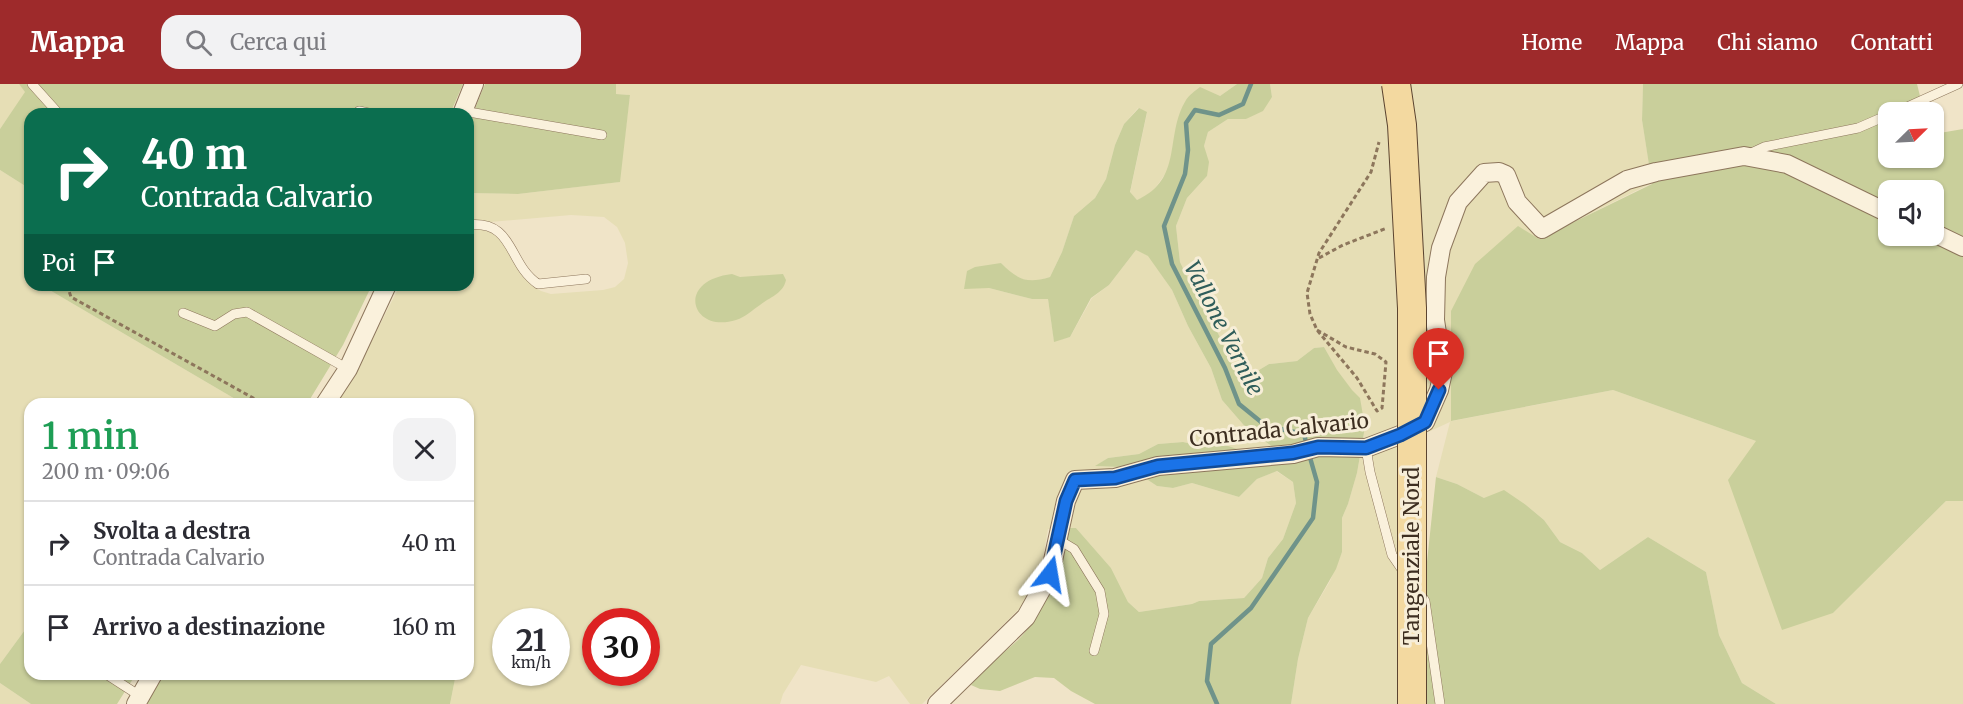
<!DOCTYPE html>
<html lang="it">
<meta charset="utf-8">
<style>
:root{--surface:#fff;--page:#f2f2f3;--text:#2b2b33;--muted:#7c7c81;--line:#e1e1e2;--accent:#9e2a2b}
body{margin:0;font-family:Merriweather,serif;background:var(--page);color:var(--text);height:100vh;display:flex;flex-direction:column;font-size:22px;white-space:nowrap}
*{box-sizing:border-box;margin:0}
p{font-size:20px;color:var(--muted)}
.icon{flex:none;width:33px;height:33px;fill:none;stroke:currentColor;stroke-width:2;stroke-linecap:round;stroke-linejoin:round}
.map{position:relative;flex:1;overflow:hidden}
.drawer{position:absolute;left:24px;top:314px;width:450px;height:282px;display:flex;flex-direction:column;background:var(--surface);border-radius:18px;box-shadow:0 2px 4px #0004}
.drawer>*{flex:none}
.hud{position:absolute;left:24px;top:24px;width:450px;height:183px;border-radius:18px;box-shadow:0 2px 4px #0004;background:#0b6e4f;color:#fff;overflow:hidden}
.needle{width:39px;rotate:66deg}
.controls{position:absolute;left:1878px;top:18px;display:grid;gap:12px}
.controls a{display:grid;place-items:center;width:66px;height:66px;border-radius:12px;background:var(--surface);box-shadow:0 2px 4px #0004;font-size:30px}
.speed{position:absolute;left:492px;top:524px;display:flex;gap:12px;font-size:30px;font-weight:700;text-align:center}
.speed>*{display:grid;place-content:center;width:78px;height:78px;border-radius:50%;background:var(--surface);box-shadow:0 2px 4px #0004;line-height:1}
.speed small{font-size:15px;font-weight:400}
.speed .limit{border:9px solid #d22;background:#fff;color:#111}
.pin{position:absolute;display:grid;place-items:center;width:51px;height:51px;color:#fff;margin:-62px -26px;border-radius:50% 50% 50% 0;rotate:-45deg;box-shadow:0 0 6px #0007}
.pin .icon{rotate:45deg}
.me{position:absolute;width:66px;margin:-33px;rotate:14deg;stroke-linejoin:round;filter:drop-shadow(0 0 4px #0008)}
.turn{display:flex;align-items:center;gap:21px;height:126px;padding:0 18px;font-size:27px}
.turn .icon{width:78px;height:78px;stroke-width:2.5}
.turn b{display:block;font-size:42px;line-height:51px}
.then{display:flex;align-items:center;height:57px;padding:0 18px;background:#0003;gap:12px;font-size:22px}
.round{display:grid;place-items:center;flex:none;width:63px;height:63px;border-radius:18px;background:var(--page)}
.summary{display:flex;align-items:center;justify-content:space-between;height:102px;padding:0 18px}
h1{font-size:36px;font-weight:600;line-height:45px;color:#1e9e55}
ul{padding:0;list-style:none}
li{display:flex;align-items:center;gap:18px;height:84px;padding:0 18px;border-top:2px solid var(--line)}
li div{flex:1}
li b{display:block;font-size:22px}
li em{font-style:normal}
header{display:flex;align-items:center;gap:36px;box-sizing:border-box;height:84px;padding:0 30px;background:var(--accent);color:#fff}
header strong{font-size:28px}
nav{display:flex;gap:33px;margin-inline-start:auto;font-size:21px}
.search{width:420px;height:54px;background:var(--page);display:flex;align-items:center;gap:15px;box-sizing:border-box;padding:0 21px;border-radius:18px;color:var(--muted);font-size:22px}
.map>svg:first-child{display:block}
.farmland{fill:#e6deb5;fill-rule:evenodd}
.green{fill:#c9cf9b;fill-rule:evenodd}
.lines{fill:none;stroke-linecap:round;stroke-linejoin:round}
.stream{stroke:#6f938a;stroke-width:4.5}
.service-casing{stroke:#8d765c;stroke-width:10}
.minor-casing{stroke:#8d765c;stroke-width:20}
.path{stroke:#8d765c;stroke-width:3;stroke-dasharray:4.5 3;stroke-linecap:butt}
.service{stroke:#faf1dc;stroke-width:9}
.minor{stroke:#faf1dc;stroke-width:18}
.primary-bridge-casing{stroke:#5b4430;stroke-width:30;stroke-linecap:butt}
.primary-bridge{stroke:#f3d9a0;stroke-width:28}
.route-casing{stroke:#114b97;stroke-width:15}
.route{stroke:#1a73e8;stroke-width:10}
.labels{text-anchor:middle;stroke-width:6;stroke-linejoin:round;paint-order:stroke}
.street-label{font-size:21px;fill:#3d2e20;stroke:#f7eed8}
.water-label{font-size:22px;font-style:italic;fill:#2f5d5a;stroke:#f7eed8}
</style>
<header>
<strong>Mappa</strong>
<div class="search"><svg class="icon" aria-label="search" viewBox="0 0 24 24"><circle cx="10" cy="10" r="6"/><path d="M15 15l6 6"/></svg>Cerca qui</div>
<nav><a>Home</a><a>Mappa</a><a>Chi siamo</a><a>Contatti</a></nav>
</header>
<div class="map">
<svg width="1963" height="620" viewBox="0 0 1963 620">
<rect width="100%" height="100%" fill="#f0e4c8"/>
<path class="farmland" d="M0,0H19L26,8L0,45Z
M616,0H1237L1220,12L1173,64L1168,86L1151,110L1137,116L1130,109L1147,29L1138,24L1124,40L1115,61L1106,95L1095,114L1074,132L1062,168L1050,193L1034,198L1015,193L1001,179L964,204H989L1032,215H1048L1054,257L1070,253L1092,214L1109,201L1136,166L1149,172L1172,206L1188,242L1211,284L1222,316L1248,346L1273,363L1259,381L1222,360L1202,362L1183,358L1158,360L1139,370L1108,374L1096,382L1119,383L1148,396L1157,402L1173,404L1192,399L1239,413L1257,395L1276,387L1293,398L1296,419L1283,455L1268,474L1262,494L1244,514L1199,517L1192,520L1139,528L1128,518L1111,484L1076,444L1048,445L1041,485L1020,524L922,620H910L889,592L876,598L801,581L783,610L780,620H450L456,590H468V320H336L358,284L400,201H468V147L479,145L495,149L505,158L530,200L541,207L551,210L603,206L615,203L624,195L628,179L625,159L617,143L604,133L571,131L468,140V109L518,110L619,98L630,11L616,10ZM506,537H556V588H506ZM596,537H646V588H596Z
M1270,0H1643L1642,36L1652,99L1539,155L1452,337L1613,306L1756,357L1833,529L1946,417H1963V620H1776L1742,599L1719,551L1706,488L1648,453L1600,486L1582,469L1560,458L1544,436L1526,421L1484,414L1457,400L1436,393L1450,338L1400,361L1402,391L1397,620H1291L1298,575L1308,534L1330,497L1342,468V434L1348,420L1357,389L1365,343L1352,307L1336,286L1324,263L1314,264L1297,277L1269,280L1259,286L1241,288L1233,282L1217,247L1197,213L1180,178L1176,142L1187,114L1207,92L1204,62L1208,48L1228,35H1246L1272,13Z
M0,86L30,105V201H41L242,319L30,320V539L0,580Z
M0,599L31,620H0Z"/>
<path class="green" d="M19,0H463L450,30H30V105L0,86V45L25,8Z
M485,0H616V10L630,11L620,98L518,110L468,109V42Z
M1237,0H1270L1272,13L1263,27L1246,35H1228L1208,48L1204,62L1209,78L1207,92L1187,114L1176,142L1180,178L1197,213L1217,247L1233,282L1241,288L1259,286L1269,280L1297,277L1314,264L1324,263L1337,286L1352,306L1360,314L1365,343L1357,389L1348,420L1342,434V468L1336,485L1308,534L1298,575L1291,620H1095L1071,607L1054,594L1035,593L1000,607L980,605L971,601C984,582 1002,571 1018,556C1043,533 1056,476 1066,444H1076L1111,484L1128,518L1139,528L1192,520L1199,517L1244,514L1262,494L1268,474L1283,455L1296,419L1293,398L1277,387L1257,395L1239,413L1192,399L1173,404L1157,402L1148,396L1119,383L1095,382L1108,374L1139,370L1158,360L1183,358L1202,362L1222,360L1237,365L1259,381L1273,363L1248,346L1222,316L1211,284L1188,242L1172,206L1148,172L1136,166L1109,201L1091,214L1070,253L1054,258L1048,215H1032L989,204L964,205L967,187L975,183L1001,179C1018,196 1027,200 1050,193L1062,168L1074,132L1095,114L1106,95L1115,61L1124,40L1139,24L1147,28L1130,108L1137,116C1184,95 1164,52 1186,16C1189,11 1195,7 1200,3L1220,12Z
M1643,0H1917L1924,28H1888V74H1934V50L1963,45V417H1946L1833,529L1782,546L1728,396L1756,357L1613,306L1451,337V227L1475,180L1518,142L1539,155L1652,100L1642,36ZM1888,106H1934V152H1888Z
M732,190L740,193L783,190L786,196C783,210 770,213 760,221C752,226 746,233 736,236C692,250 674,197 732,190Z
M41,201H372L343,261L307,320L242,319Z
M1436,393L1457,400L1484,414L1504,406L1526,421L1544,436L1560,458L1582,469L1600,486L1648,453L1706,488L1719,551L1742,599L1776,620H1424L1427,478Z
M30,539V590H136L117,620H31L0,599V580Z
M163,590H456L450,620H143Z"/>
<g class="lines">
<path class="stream" d="M1251,0L1243,20L1219,31L1195,26L1186,39L1188,66L1185,90L1164,142L1172,180L1225,284L1239,320L1266,342L1304,350L1307,362
M1217,620L1207,597L1211,560L1251,524L1313,434L1317,398L1309,370"/>
<g class="service-casing">
<path id="service" d="M32,0L59,30
M359,27L373,30
M463,27L602,51
M1896,28L1958,0
M1749,70L1764,63L1858,44L1888,31
M468,141C515,136 507,179 538,200L586,195
M183,229L215,242L234,230L247,228L348,285
M1366,364L1370,388L1392,471L1403,487
M1059,456L1074,465L1100,507L1104,530L1094,567
M1422,512L1425,517L1440,620
M106,590L140,612"/>
</g>
<g class="minor-casing">
<path id="minor" d="M462,30L474,0
M1934,149L1963,163
M325,320L348,285L387,201
M136,620L153,590
M937,620L1026,533L1050,490L1066,417L1075,396L1115,394L1158,382L1293,370L1318,363L1366,364L1400,351L1425,338L1439,306L1443,288L1435,236L1436,193L1441,164L1458,118L1484,89L1499,88L1506,91L1517,118L1542,145L1627,96L1656,88L1744,72L1787,80L1888,129"/>
</g>
<path class="path" d="M1319,174L1343,161L1387,144
M67,201L71,213L264,320
M1317,246L1346,263L1375,270L1386,278L1382,324L1377,327L1357,294L1317,246L1310,230L1307,209L1319,169L1371,88L1379,58"/>
<use href="#service" class="service"/>
<use href="#minor" class="minor"/>
<g class="primary-bridge-casing">
<path id="primary-bridge" d="M1396,0L1402,41L1412,224V620"/>
</g>
<use href="#primary-bridge" class="primary-bridge"/>
</g>
<g class="lines">
<g class="route-casing">
<path id="route" d="M1050,490L1066,417L1075,396L1115,394L1158,382L1293,369L1318,363L1366,364L1400,351L1425,338L1439,306"/>
</g>
<use href="#route" class="route"/>
</g>
<g class="labels">
<g class="street-label">
<text transform="translate(1279 346) rotate(-6)" y="7">Contrada Calvario</text>
<text transform="translate(1412 472) rotate(-90)" y="7">Tangenziale Nord</text>
</g>
<g class="water-label">
<text transform="translate(1224 244) rotate(63)" y="8">Vallone Vernile</text>
</g>
</g>
</svg>
<div class="controls">
<a><svg class="needle" viewBox="-14 -14 28 28"><path d="M0-13l5 13h-10z" fill="#e53935"/><path d="M0 13l5-13h-10z" fill="#7c7c81"/></svg></a>
<a><svg class="icon" aria-label="sound" viewBox="0 0 24 24"><path d="M4 9h4l5-4v14l-5-4H4zM17 9q2 3 0 6"/></svg></a>
</div>
<div class="speed"><div>21<small>km/h</small></div><div class="limit">30</div></div>
<div class="pin" style="left:1439px;top:306px;background:#d93025"><svg class="icon" aria-label="arrive" viewBox="0 0 24 24"><path d="M6 21V4h12l-3 4 3 4H6"/></svg></div>
<svg class="me" style="left:1050px;top:490px" viewBox="-20 -20 40 40"><path d="M0-17L14 15 0 8-14 15z" fill="#1a73e8" stroke="#fff" stroke-width="4"/></svg>
<div class="hud">
<div class="turn"><svg class="icon" aria-label="right" viewBox="0 0 24 24"><path d="M7 20v-9h11M14 6l5 5-5 5"/></svg><div><b>40 m</b>Contrada Calvario</div></div>
<div class="then">Poi<svg class="icon" aria-label="arrive" viewBox="0 0 24 24"><path d="M6 21V4h12l-3 4 3 4H6"/></svg></div>
</div>
<section class="drawer">
<div class="summary"><div><h1>1 min</h1><p>200 m · 09:06</p></div><a class="round"><svg class="icon" aria-label="close" viewBox="0 0 24 24"><path d="M6 6l12 12M18 6L6 18"/></svg></a></div>
<ul>
<li><svg class="icon" aria-label="right" viewBox="0 0 24 24"><path d="M7 20v-9h11M14 6l5 5-5 5"/></svg><div><b>Svolta a destra</b><p>Contrada Calvario</p></div><em>40 m</em></li>
<li><svg class="icon" aria-label="arrive" viewBox="0 0 24 24"><path d="M6 21V4h12l-3 4 3 4H6"/></svg><div><b>Arrivo a destinazione</b></div><em>160 m</em></li>
</ul>
</section>
</div>
